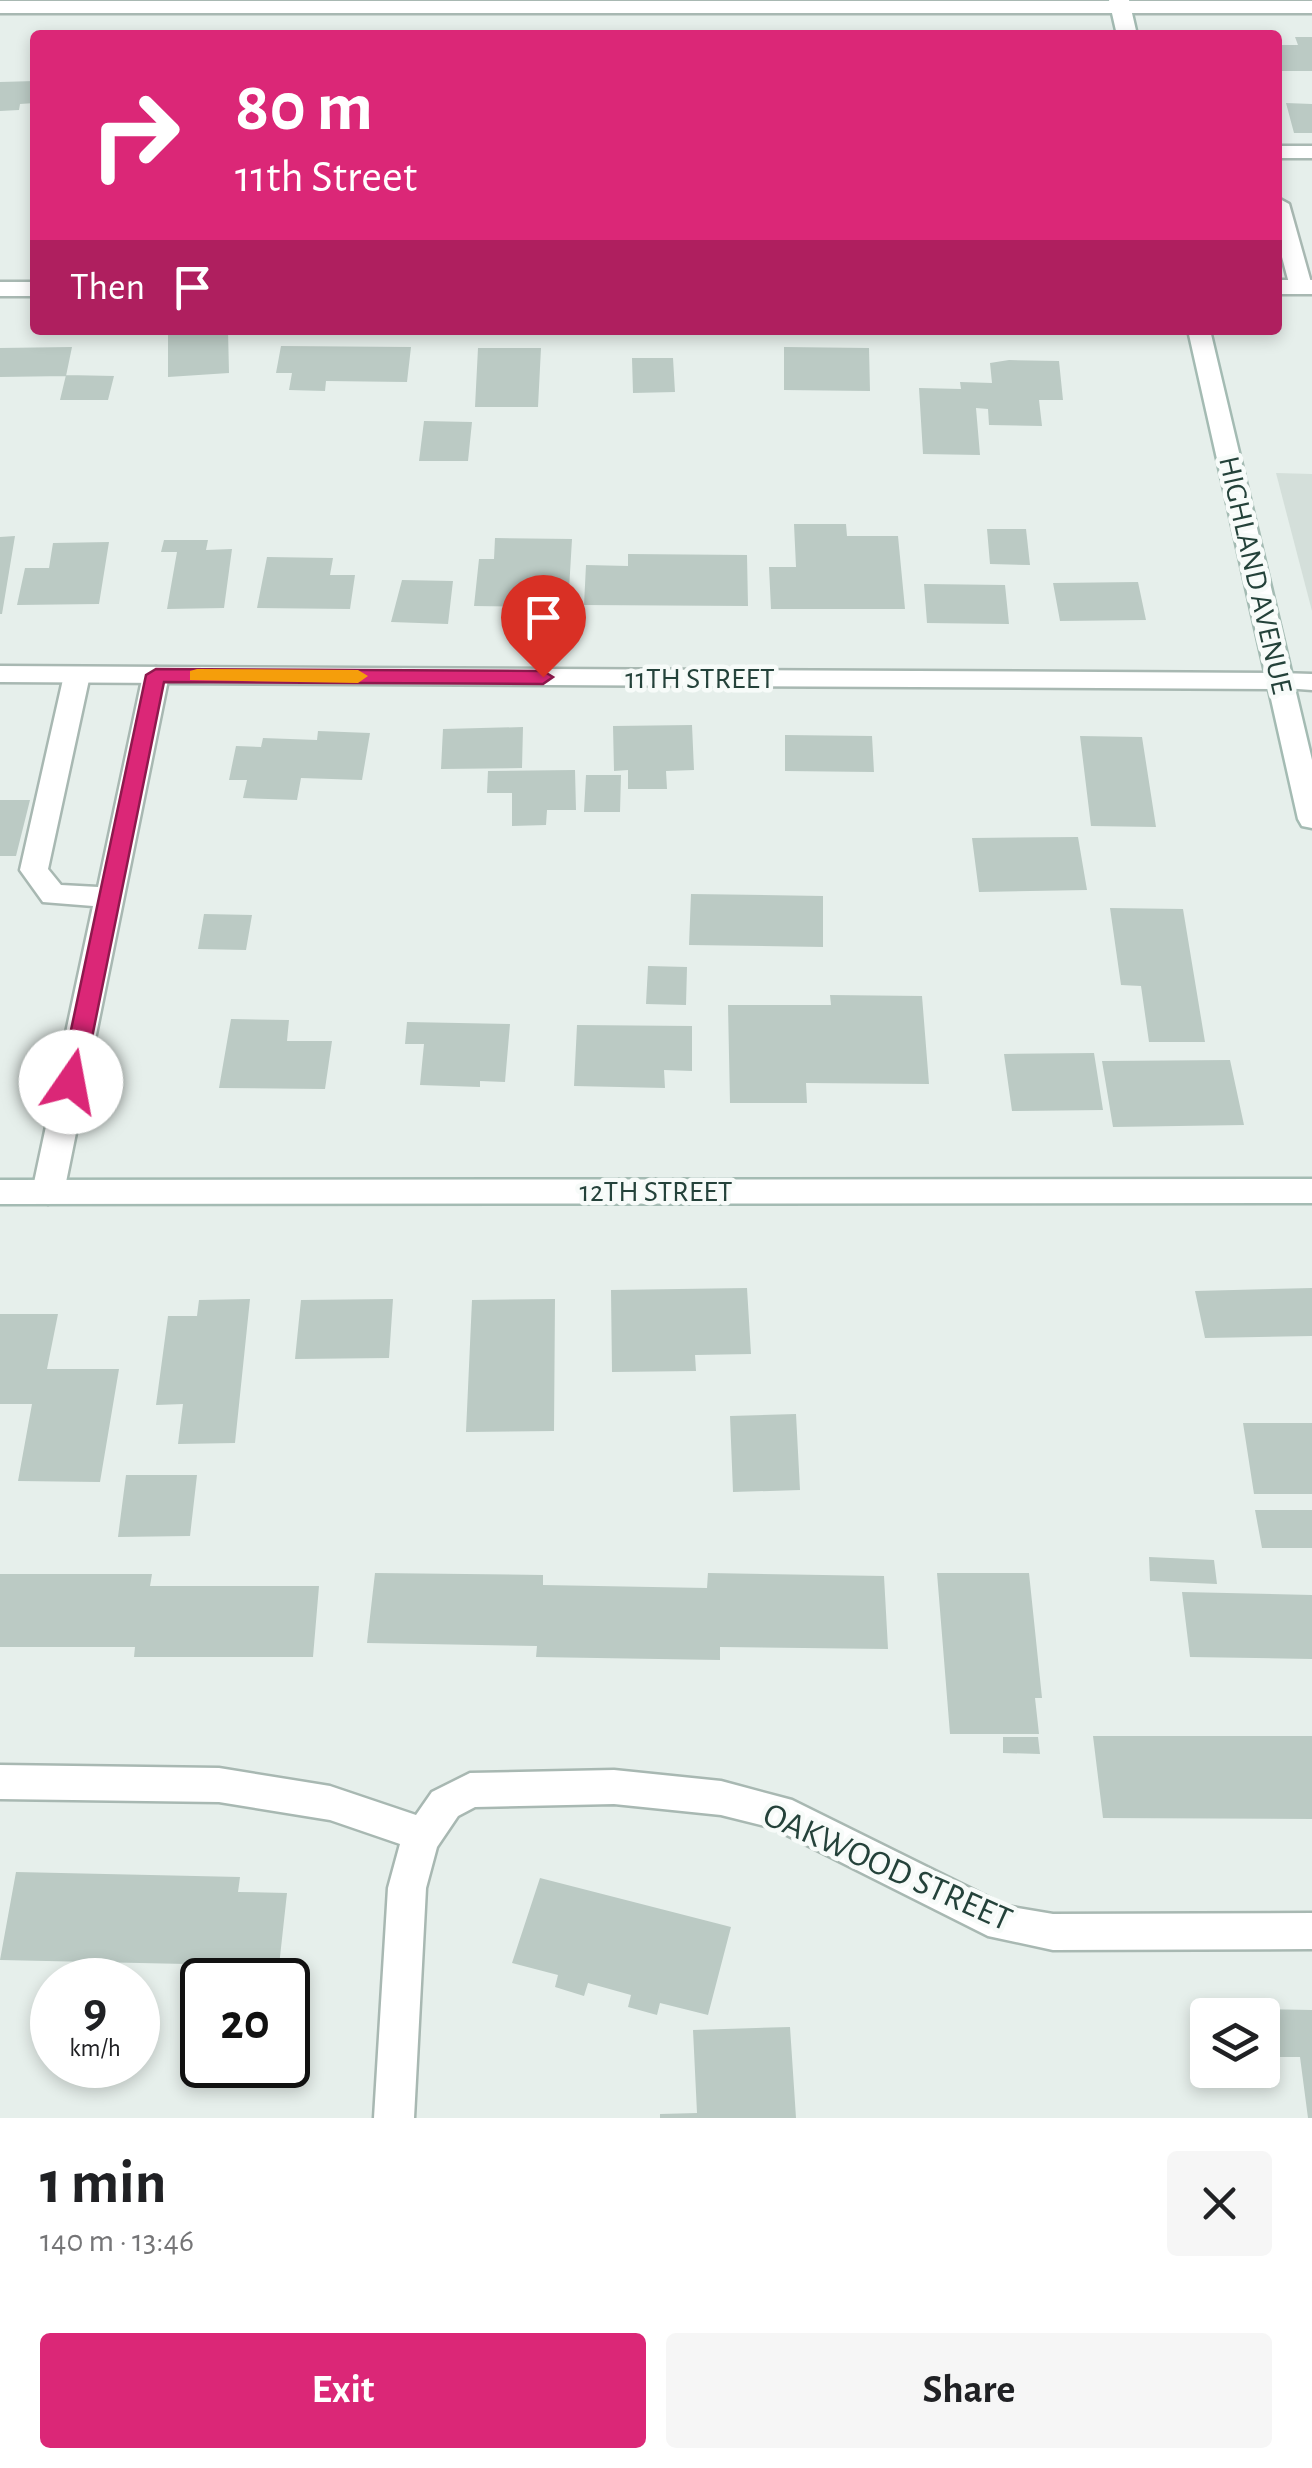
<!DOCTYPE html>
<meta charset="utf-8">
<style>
:root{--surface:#fff;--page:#f6f6f6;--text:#202124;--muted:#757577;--accent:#db2777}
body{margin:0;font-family:"Alegreya Sans",sans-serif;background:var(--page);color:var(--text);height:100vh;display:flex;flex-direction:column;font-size:38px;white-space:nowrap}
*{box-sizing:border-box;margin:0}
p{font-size:32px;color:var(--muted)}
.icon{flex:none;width:55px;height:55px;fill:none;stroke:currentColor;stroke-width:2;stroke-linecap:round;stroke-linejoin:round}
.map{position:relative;height:2118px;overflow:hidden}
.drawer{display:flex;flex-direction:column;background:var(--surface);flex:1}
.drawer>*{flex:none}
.guide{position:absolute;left:30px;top:30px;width:1252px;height:305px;border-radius:10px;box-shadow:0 5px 15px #0003;background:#db2777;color:#fff;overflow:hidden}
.fabs{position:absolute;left:1190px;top:1998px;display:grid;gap:20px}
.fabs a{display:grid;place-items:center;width:90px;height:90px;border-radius:10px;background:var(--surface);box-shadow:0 5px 15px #0003;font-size:50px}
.speed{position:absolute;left:30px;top:1958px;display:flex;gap:20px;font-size:50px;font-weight:700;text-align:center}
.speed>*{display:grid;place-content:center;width:130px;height:130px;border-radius:50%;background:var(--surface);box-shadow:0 5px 15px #0003;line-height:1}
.speed small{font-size:25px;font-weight:400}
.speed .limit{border:5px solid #111;border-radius:15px;background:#fff;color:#111}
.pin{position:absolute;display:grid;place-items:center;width:85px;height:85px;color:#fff;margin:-102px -42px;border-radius:50% 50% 50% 0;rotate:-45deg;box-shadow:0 0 10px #0007}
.pin .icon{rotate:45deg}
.me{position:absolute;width:110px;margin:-55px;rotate:12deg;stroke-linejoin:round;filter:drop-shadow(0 0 8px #0008)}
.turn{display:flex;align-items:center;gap:35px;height:210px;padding:0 40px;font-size:45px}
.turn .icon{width:130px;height:130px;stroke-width:2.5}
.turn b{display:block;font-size:70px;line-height:85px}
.then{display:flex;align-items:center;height:95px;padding:0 40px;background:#0003;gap:20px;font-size:38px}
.round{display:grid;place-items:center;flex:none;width:105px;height:105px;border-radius:10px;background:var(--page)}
.overview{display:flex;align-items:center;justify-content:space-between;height:170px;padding:0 40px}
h1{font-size:60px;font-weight:600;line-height:75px}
.action{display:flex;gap:20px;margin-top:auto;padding:20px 40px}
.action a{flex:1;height:115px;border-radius:10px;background:var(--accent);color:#fff;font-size:40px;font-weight:600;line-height:115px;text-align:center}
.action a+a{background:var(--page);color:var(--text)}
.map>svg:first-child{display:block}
.built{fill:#d4dfda}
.building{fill:#bbcac4}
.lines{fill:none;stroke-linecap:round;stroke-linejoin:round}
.lane-casing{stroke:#a8b8b2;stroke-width:5}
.street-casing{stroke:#a8b8b2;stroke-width:5}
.secondary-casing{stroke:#a4bbb3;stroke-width:5}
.lane{fill:#fff;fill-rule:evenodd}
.street{fill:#fff;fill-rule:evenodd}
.secondary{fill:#fff;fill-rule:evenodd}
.route{fill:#db2777;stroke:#8e194d;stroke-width:2.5}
.slow{fill:#f59e0b}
.labels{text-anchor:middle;stroke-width:9;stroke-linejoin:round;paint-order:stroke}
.street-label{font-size:30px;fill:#24423a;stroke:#f7fbf9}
.near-street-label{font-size:35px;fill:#24423a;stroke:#f7fbf9}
</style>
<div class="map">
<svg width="1312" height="2118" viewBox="0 0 1312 2118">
<rect width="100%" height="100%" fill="#e6efeb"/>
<path class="built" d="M1276,473L1312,474V611Z"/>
<path class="building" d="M1295,37H1312V71H1278V45H1298Z
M35,81V103L20,104L19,110L0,111V82Z
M1286,103L1312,104V133H1294Z
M168,330H228L229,373L168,377Z
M281,346L411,347L407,382L326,381L325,391L289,390L292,373H276Z
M72,347L66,376L0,377V348Z
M784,347L869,348L870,391L784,390Z
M478,348H541L538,407H475Z
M632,358H673L675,392L633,393Z
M1009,360L1059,361L1063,400H1039L1042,426L989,425L988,409L976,408L980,455L923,454L919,388L961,389L960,382L992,383L990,363Z
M66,375L114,376L108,400H60Z
M424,421L472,422L468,461H419Z
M794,524H846L847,536H898L905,609H771L769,567H796Z
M987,529H1026L1030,565L990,564Z
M15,536L2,614H0V537Z
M495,538L572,539L568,607L474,606L479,559H494Z
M164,540H208L206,550L232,549L224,608L167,609L177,552H161Z
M109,542L99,604L17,605L25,568H49L53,543Z
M628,554L747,555L748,606L584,605L586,565L628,566Z
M267,557L333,558L330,575H355L350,609L257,608Z
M402,580L453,581L448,624L391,622Z
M1138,582L1146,620L1060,621L1053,583Z
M924,584L1005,585L1009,624L927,623Z
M692,725L694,770L666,771L667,789H628V770L614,771L613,726Z
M523,727L522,768L441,769L443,729Z
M318,731L370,733L362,780L301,778L297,800L243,798L247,780H229L236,746L261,747L263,738L317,740Z
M785,735L872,736L874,772L785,771Z
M1080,736L1142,737L1156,827L1091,826Z
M575,770L576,810H547L546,825L512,826V793H487L488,771Z
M586,775H621L620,812H584Z
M0,800H30L16,856H0Z
M1078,837L1087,890L979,892L972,838Z
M691,894L823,896V947L689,945Z
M1110,908L1183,909L1205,1042H1149L1141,986L1121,985Z
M204,914L252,915L246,950L198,949Z
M648,966L687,967L686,1005L646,1004Z
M830,995L922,996L929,1084L806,1083L807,1103H730L728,1005H831Z
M231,1019L289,1020L287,1041H332L325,1089L219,1088Z
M407,1022L510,1024L505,1082L480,1081V1087L420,1085L424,1044H405Z
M577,1025L692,1026V1071L664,1070L665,1088L574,1086Z
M1094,1053L1103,1110L1012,1111L1004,1054Z
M1230,1060L1244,1125L1113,1127L1102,1061Z
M747,1288L751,1354L695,1355L696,1371L612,1372L611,1290Z
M1312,1288V1336L1205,1338L1195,1291Z
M250,1299L235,1443L178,1444L183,1404L156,1405L168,1316H197L199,1300Z
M393,1299L389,1358L295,1359L301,1300Z
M555,1299L554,1431L466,1432L472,1300Z
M0,1314H58L47,1369H119L100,1482L18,1481L32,1404H0Z
M796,1414L800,1490L733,1492L730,1416Z
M1243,1423H1312V1494H1254Z
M126,1475H197L190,1536L118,1537Z
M1255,1510H1312V1548H1262Z
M1149,1557L1214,1560L1217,1584L1150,1581Z
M375,1573L543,1575V1585L707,1588L708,1573L884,1576L888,1649L720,1647V1660L536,1657L537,1646L367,1643Z
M937,1573H1029L1042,1698H1035L1039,1734H950Z
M0,1574H152L150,1586H319L313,1657H134L135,1647H0Z
M1182,1592L1312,1595V1659L1190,1657Z
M1093,1736H1312V1819L1103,1818Z
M1003,1737H1038L1040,1754L1003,1753Z
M16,1872L240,1877L238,1892L287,1893L279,1966L0,1960Z
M540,1878L731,1927L708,2015L660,2003L657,2015L628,2007L631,1995L588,1983L584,1996L555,1987L558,1975L512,1963Z
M1260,2009L1312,2010V2118H1308L1300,2057H1267Z
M790,2027L796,2118H660V2114L697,2113L693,2030Z"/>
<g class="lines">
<g class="lane-casing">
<path id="lane" d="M1278,146H1312V158H1278Z
M1278,198L1289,204L1312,286L1309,292H1293L1290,287L1278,242Z
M77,667L90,675L48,869L61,885L98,887L143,675L156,667L169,675L64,1192L59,1200L48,1204L37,1200L32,1192L93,906L43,902L20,870L64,675Z
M1280,673L1312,674V690L1271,687L1267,681Z"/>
</g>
<g class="street-casing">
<path id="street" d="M0,1H1312V13H0Z
M1278,280H1312V294H1278Z
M0,282H35V296H0Z
M0,666L1280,673L1293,681L1280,689L0,682Z
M0,1765L219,1768L330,1786L416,1815L432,1792L470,1773L614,1770L721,1781L792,1800L1006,1906L1053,1914L1312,1913V1949L1053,1950L988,1936L773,1828L721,1815L614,1804L475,1807L458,1816L437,1847L426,1888L414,2118H374L388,1888L400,1844L330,1820L219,1802L0,1799Z"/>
</g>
<g class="secondary-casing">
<path id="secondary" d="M1109,0H1129L1137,35H1117Z
M1188,330H1210L1312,760V828L1302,826L1298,819Z
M1312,1179V1203L0,1204V1180Z"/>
</g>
<use href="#lane" class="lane"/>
<use href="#street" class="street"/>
<use href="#secondary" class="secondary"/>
</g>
<path class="route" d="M156,669L543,671L553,677L543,684L164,682L83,1082L71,1090L60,1082L146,675Z"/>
<path class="slow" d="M197,669L358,670L368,676L358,683L190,680V671Z"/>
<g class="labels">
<g class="street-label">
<text transform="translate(1256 575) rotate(77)" y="10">HIGHLAND AVENUE</text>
<text x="700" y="688">11TH STREET</text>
<text x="656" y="1201">12TH STREET</text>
</g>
<g class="near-street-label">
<text transform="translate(888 1866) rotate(24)" y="12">OAKWOOD STREET</text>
</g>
</g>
</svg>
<div class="fabs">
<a><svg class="icon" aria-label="layers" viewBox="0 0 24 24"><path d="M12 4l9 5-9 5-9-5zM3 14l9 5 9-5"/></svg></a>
</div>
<div class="speed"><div>9<small>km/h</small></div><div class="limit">20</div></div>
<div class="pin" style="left:543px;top:677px;background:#d93025"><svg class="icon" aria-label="arrive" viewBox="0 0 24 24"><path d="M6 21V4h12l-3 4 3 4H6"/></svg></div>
<svg class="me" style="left:71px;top:1082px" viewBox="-20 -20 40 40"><circle r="19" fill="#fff"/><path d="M0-13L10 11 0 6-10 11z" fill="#db2777"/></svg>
<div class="guide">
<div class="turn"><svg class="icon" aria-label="right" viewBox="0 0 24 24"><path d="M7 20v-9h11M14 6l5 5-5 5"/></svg><div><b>80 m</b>11th Street</div></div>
<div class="then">Then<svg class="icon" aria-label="arrive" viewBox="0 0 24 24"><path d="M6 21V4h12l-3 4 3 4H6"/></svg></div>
</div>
</div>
<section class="drawer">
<div class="overview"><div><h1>1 min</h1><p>140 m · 13:46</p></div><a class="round"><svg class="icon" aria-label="close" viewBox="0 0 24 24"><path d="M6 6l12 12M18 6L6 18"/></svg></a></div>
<div class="action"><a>Exit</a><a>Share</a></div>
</section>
